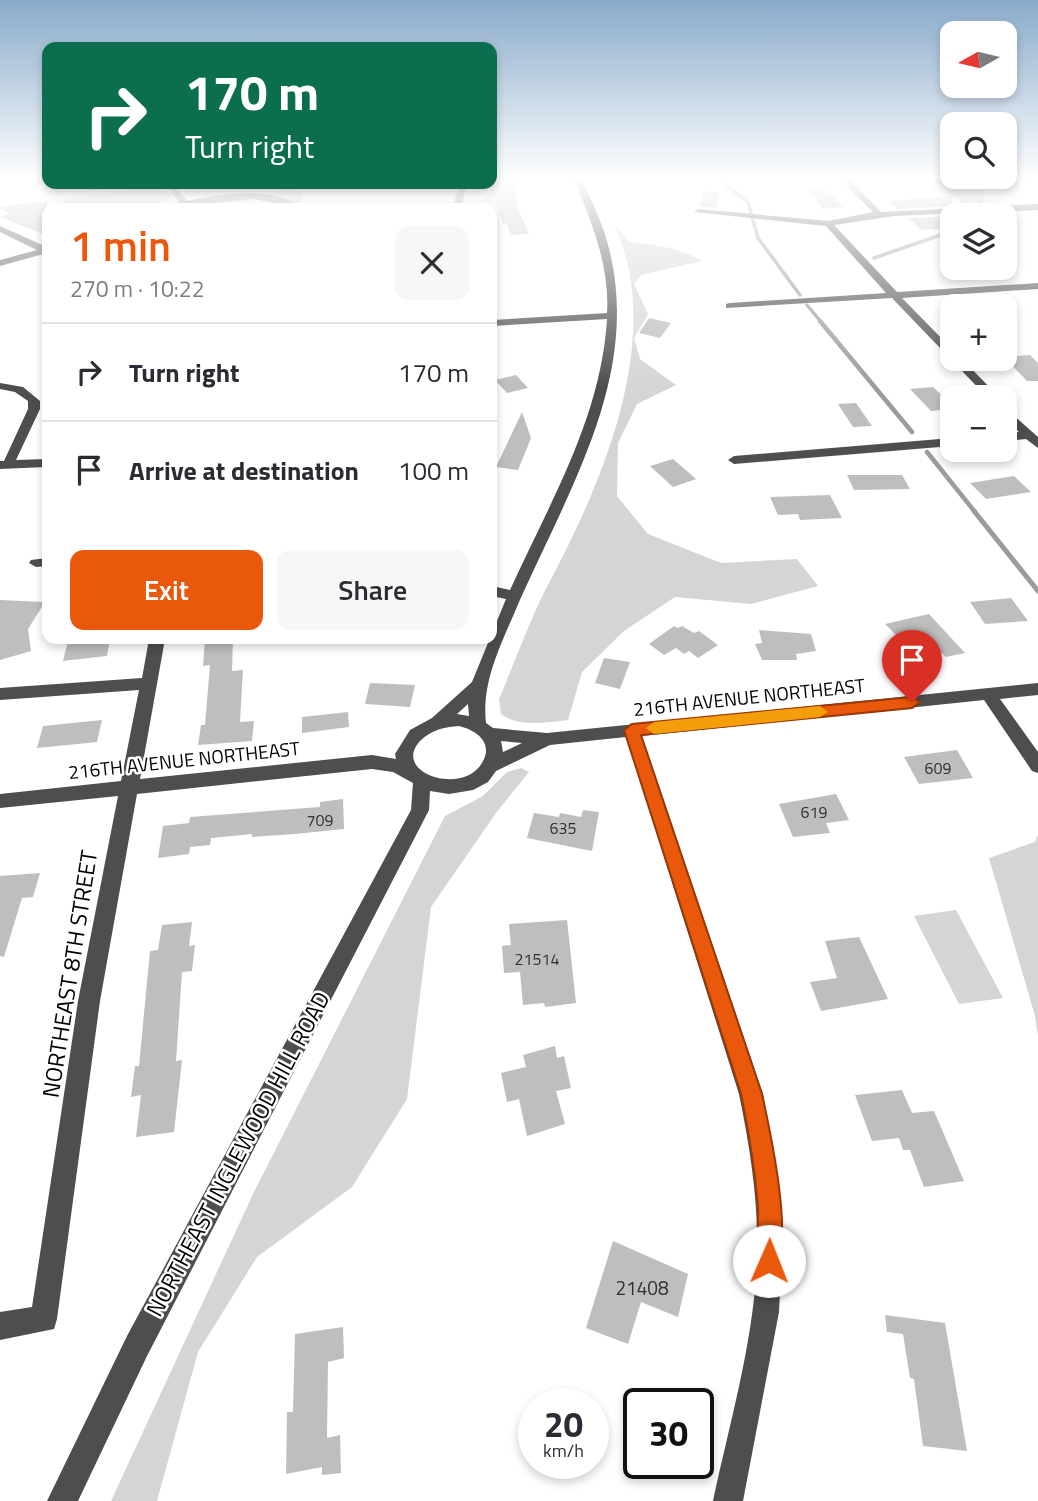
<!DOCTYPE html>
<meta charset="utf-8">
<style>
:root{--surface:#fff;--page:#f7f7f7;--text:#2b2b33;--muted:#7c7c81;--line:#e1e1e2;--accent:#ea580c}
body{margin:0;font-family:"Titillium Web",sans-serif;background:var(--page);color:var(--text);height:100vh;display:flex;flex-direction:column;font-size:26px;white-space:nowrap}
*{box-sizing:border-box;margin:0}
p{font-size:23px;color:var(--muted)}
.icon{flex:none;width:38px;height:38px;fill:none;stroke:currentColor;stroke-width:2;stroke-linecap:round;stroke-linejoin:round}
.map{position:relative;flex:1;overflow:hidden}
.sheet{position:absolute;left:42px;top:203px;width:455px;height:441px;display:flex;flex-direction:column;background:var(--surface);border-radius:14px;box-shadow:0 4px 10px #0003}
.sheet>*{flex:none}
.banner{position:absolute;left:42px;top:42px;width:455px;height:147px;border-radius:14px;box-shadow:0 4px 10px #0003;background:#0b6e4f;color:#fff;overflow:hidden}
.needle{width:46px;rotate:262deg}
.controls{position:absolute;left:940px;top:21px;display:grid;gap:14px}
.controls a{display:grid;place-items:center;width:77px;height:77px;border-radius:14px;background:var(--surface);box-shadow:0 4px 10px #0003;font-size:35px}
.speed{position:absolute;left:518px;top:1388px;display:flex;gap:14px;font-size:35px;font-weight:700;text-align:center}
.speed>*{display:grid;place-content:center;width:91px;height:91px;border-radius:50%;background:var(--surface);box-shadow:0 4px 10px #0003;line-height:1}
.speed small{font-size:18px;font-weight:400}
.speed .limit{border:4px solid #111;border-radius:10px;background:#fff;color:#111}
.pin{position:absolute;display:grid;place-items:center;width:60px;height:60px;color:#fff;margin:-72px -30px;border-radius:50% 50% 50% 0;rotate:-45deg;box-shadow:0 0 7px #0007}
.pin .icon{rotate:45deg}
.me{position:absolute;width:77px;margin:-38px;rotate:1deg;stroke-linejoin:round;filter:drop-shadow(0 0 5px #0008)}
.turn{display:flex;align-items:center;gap:24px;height:147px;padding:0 28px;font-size:32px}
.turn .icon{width:91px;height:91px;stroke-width:2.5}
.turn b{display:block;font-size:49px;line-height:60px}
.round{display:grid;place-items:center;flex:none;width:74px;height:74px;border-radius:14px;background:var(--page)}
.headline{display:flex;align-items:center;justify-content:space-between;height:119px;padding:0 28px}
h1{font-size:42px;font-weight:600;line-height:52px;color:var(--accent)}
.action{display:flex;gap:14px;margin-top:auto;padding:14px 28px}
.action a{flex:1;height:80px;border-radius:14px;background:var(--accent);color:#fff;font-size:28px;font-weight:600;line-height:80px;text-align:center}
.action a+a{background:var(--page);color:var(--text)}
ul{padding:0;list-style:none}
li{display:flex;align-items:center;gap:21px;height:98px;padding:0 28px;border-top:2px solid var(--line)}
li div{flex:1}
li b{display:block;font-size:26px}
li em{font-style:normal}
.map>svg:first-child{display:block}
.green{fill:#d5d5d5}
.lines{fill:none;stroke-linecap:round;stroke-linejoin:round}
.stream-far2{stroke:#9c9c9c;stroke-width:3.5}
.stream-far1{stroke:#9c9c9c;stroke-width:4.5}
.stream{stroke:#9c9c9c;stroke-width:5}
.building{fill:#bebebe}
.minor{fill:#4e4e4e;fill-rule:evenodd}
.route{fill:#ea580c;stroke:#983908;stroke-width:2}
.slow{fill:#f59e0b}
.labels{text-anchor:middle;stroke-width:5;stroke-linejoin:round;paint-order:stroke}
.number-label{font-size:16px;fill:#303030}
.street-label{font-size:19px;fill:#000;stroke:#fff}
.near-number-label{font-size:19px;fill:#303030}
.near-street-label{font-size:23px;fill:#000;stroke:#fff}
</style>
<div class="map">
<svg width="1038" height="1501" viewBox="0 0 1038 1501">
<rect width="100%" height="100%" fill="#fff"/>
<path class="green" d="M614,224L629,242C655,245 679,247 702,261L641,275L634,284L648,314L634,338L640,359L676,385L637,404L618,443L617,496L648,534L721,563L797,559L818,586L751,604L675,597L624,631L582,672L568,720C546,722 519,728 501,714L499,699C516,660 530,618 550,581C603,481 666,335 614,224Z
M521,768L529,772L496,813L431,907L407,1099L352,1187L257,1257L198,1352L157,1501H111L253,1194L445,816L483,796L507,772Z
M1038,835V1036L1035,1016L989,858L1035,842Z
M956,910L1003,998L959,1004L914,916Z"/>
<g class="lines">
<path class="stream-far2" d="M723,177L727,186L748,202L758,238L800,295
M969,177L982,191L976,215
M874,258L952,231
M807,305L822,323"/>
<path class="stream-far1" d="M820,321L912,432
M927,452L975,512"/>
<path class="stream" d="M974,511L1038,591"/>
</g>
<path class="building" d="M499,179L514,180L518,209L529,234L511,235L507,224H503L496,202H483Z
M959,179L989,201L963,203L934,181Z
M124,184H142L146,188L162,185L172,198L142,208H63V199L128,190Z
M288,185L302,188L301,204L272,193Z
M808,189H826L843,207L823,209Z
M704,191L720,192L716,208L699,206Z
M952,196V206L897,209L888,201Z
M47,201V236L0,217L9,214L0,207Z
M952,216V228L922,230L908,218Z
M649,318L671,323L660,338L639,333Z
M1030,355L1038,363V381H1027L1004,357Z
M516,375L528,388L507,393L495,380Z
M933,387L948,401L944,402L951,409L931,411L910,389Z
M856,403L872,426L853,427L838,404Z
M522,412L531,438L518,470L496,467Z
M673,459L696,479L673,487L650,466Z
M847,475H902L910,489L854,490Z
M1014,476L1031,492L986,499L970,483Z
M830,495L842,518L800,520L798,514L778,515L770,497Z
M1011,598L1028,621L985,624L970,602Z
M0,600L45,602L28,629L31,651L0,660Z
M929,614L965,653L946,657L925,637L901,640L885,624Z
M674,626L678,628L682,626L694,633L699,631L718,645L698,658L689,651L684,654L676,648L664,655L649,644Z
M759,630L811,634L816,651L796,654L797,660H762L755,644L762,643Z
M85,639H110L107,656L63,661L68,641Z
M205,639H233L232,671L243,670L240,722L254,721L252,741L198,745L201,725H205L210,665L203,666Z
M604,658L630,662L620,689L595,683Z
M370,683L415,685L410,707L365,704Z
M348,712L349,727L302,733V717Z
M102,720L97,742L37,748L43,726Z
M957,750L973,778L919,784L904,757Z
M836,794L849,820L826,823L830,833L793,837L779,804Z
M343,799L344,829L295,834L252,837V834L211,838L210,845L190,847L189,854L158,858L163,826L189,823L190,817L320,807V802Z
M583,810L599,812L592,851L527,838L534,813L559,817L560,813L581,817Z
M40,873L33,897L22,898L4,957L0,956V876Z
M567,920L576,1003L545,1007L544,1003L523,1005L520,972L504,973L502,946L511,945L509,924Z
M192,922L189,946L195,945L192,971L182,972L176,1061L182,1060L174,1132L136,1137L141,1095L131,1097L135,1066H139L150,951L158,950L162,925Z
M859,937L888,999L821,1011L810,982L837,978L825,941Z
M555,1046L557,1058L564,1056L571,1088L556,1091L565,1124L527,1136L519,1099L507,1102L501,1073L526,1067L523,1055Z
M902,1090L912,1113L934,1111L964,1181L924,1187L910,1150H903L899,1138L872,1141L855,1095Z
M613,1241L688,1274L678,1317L641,1302L628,1344L586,1328Z
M885,1315L945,1323L967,1451L923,1446L914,1379L910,1378L903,1334L887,1332Z
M343,1327L344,1358L328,1362L327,1438L340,1435L341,1473L322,1475V1467L286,1474L287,1412H293L295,1334Z"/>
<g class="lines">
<path class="minor" d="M573,177H581C590,198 601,219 607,241C644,370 570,487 519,602C503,641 481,680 486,723L493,728L547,733L1038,683V695L1000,699L1038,752V773L1032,771L984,700L642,736L763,1094L776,1165L783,1237L779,1312L743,1501H713C730,1421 754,1341 757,1259C759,1203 750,1148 739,1094L626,737L550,745L496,771L488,782L473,790L449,794L430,791L429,810L147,1356L78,1501H47L127,1336L411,810L413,783L393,772L372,769L137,794L100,1001L57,1319L54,1329L0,1340V1312L32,1307L78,1001L118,796L0,808V794L121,781L139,690L0,700V688L142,678L149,639H165L140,779L372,755L396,759L395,754L410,730L432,718L472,682L506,599L492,596V586L510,590C550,502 601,418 607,319L492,326V320L607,313C610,265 591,221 573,177ZM468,704L469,716L457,714ZM459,726C475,730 492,741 484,759C468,798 390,774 420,741C431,730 444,727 459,726ZM501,741L522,743L503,752Z
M838,177H847L881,212L1038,204V210L895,216L834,225L897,292L1038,283V289L902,298L952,349V359H962L999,397H987L892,298L726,308V304L730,303L886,293L826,226L694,212L698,209L828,221L873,212Z
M80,184H111L99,190L82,189Z
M164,184H172L187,201C222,194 273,185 303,208L253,199L162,208L179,202Z
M459,184H467L461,208H453Z
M0,226L47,247V253L0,266V260L37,250L0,232Z
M0,383L23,387L40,401V409L16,460L47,459V467L0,469V461H4L28,409V401L15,392L0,389Z
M1004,407L1038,437V448L1026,439L1004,441V433L1019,432L1004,417Z
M952,438V446L734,464L728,460L734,456Z
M47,558V566L36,567L29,563L31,560Z"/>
</g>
<linearGradient id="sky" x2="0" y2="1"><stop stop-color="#89aaca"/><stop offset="0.46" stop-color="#fff"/><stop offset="1" stop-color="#fff" stop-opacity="0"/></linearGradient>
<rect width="1038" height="387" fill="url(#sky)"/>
<path class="route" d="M912,697L920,702L912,708L641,735L762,1094C771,1135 792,1232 777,1269L769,1273L760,1269C753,1251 759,1229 758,1209C755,1170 749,1133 741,1094L624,730L632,724Z"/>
<path class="slow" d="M820,706L828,712L820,717L654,734L646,728L654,722Z"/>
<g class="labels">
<g class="number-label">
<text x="938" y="774">609</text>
<text x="814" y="818">619</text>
<text x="320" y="826">709</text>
<text x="563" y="834">635</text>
<text x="537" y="965">21514</text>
</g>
<g class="street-label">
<text transform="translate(749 697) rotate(-6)" y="7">216TH AVENUE NORTHEAST</text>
<text transform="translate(184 760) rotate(-6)" y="7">216TH AVENUE NORTHEAST</text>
</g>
<g class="near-number-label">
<text x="642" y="1295">21408</text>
</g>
<g class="near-street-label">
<text transform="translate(70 974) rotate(-81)" y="8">NORTHEAST 8TH STREET</text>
<text transform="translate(238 1154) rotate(-62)" y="8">NORTHEAST INGLEWOOD HILL ROAD</text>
</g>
</g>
</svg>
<div class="controls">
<a><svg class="needle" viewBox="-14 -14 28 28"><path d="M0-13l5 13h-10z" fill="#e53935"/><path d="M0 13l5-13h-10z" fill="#7c7c81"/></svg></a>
<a><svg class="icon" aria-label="search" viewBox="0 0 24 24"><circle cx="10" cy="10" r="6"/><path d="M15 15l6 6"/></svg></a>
<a><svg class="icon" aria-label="layers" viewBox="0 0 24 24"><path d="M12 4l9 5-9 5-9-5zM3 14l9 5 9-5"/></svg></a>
<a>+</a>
<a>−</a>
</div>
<div class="speed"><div>20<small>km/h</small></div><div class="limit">30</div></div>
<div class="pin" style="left:912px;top:702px;background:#d93025"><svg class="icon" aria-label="arrive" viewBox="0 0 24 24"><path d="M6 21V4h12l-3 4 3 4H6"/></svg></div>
<svg class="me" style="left:769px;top:1261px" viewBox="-20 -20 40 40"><circle r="19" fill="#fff"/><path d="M0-13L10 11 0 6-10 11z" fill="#ea580c"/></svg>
<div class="banner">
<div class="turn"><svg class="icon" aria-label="right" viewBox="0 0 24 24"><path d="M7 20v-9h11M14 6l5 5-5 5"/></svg><div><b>170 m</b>Turn right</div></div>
</div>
<section class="sheet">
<div class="headline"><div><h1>1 min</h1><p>270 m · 10:22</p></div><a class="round"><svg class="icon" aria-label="close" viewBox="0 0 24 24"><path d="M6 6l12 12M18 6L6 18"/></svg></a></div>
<ul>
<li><svg class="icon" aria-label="right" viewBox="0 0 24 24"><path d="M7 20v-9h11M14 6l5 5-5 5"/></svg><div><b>Turn right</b></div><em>170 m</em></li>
<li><svg class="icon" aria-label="arrive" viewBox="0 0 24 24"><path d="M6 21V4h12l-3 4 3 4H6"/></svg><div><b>Arrive at destination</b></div><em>100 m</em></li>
</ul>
<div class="action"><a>Exit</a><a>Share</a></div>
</section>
</div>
